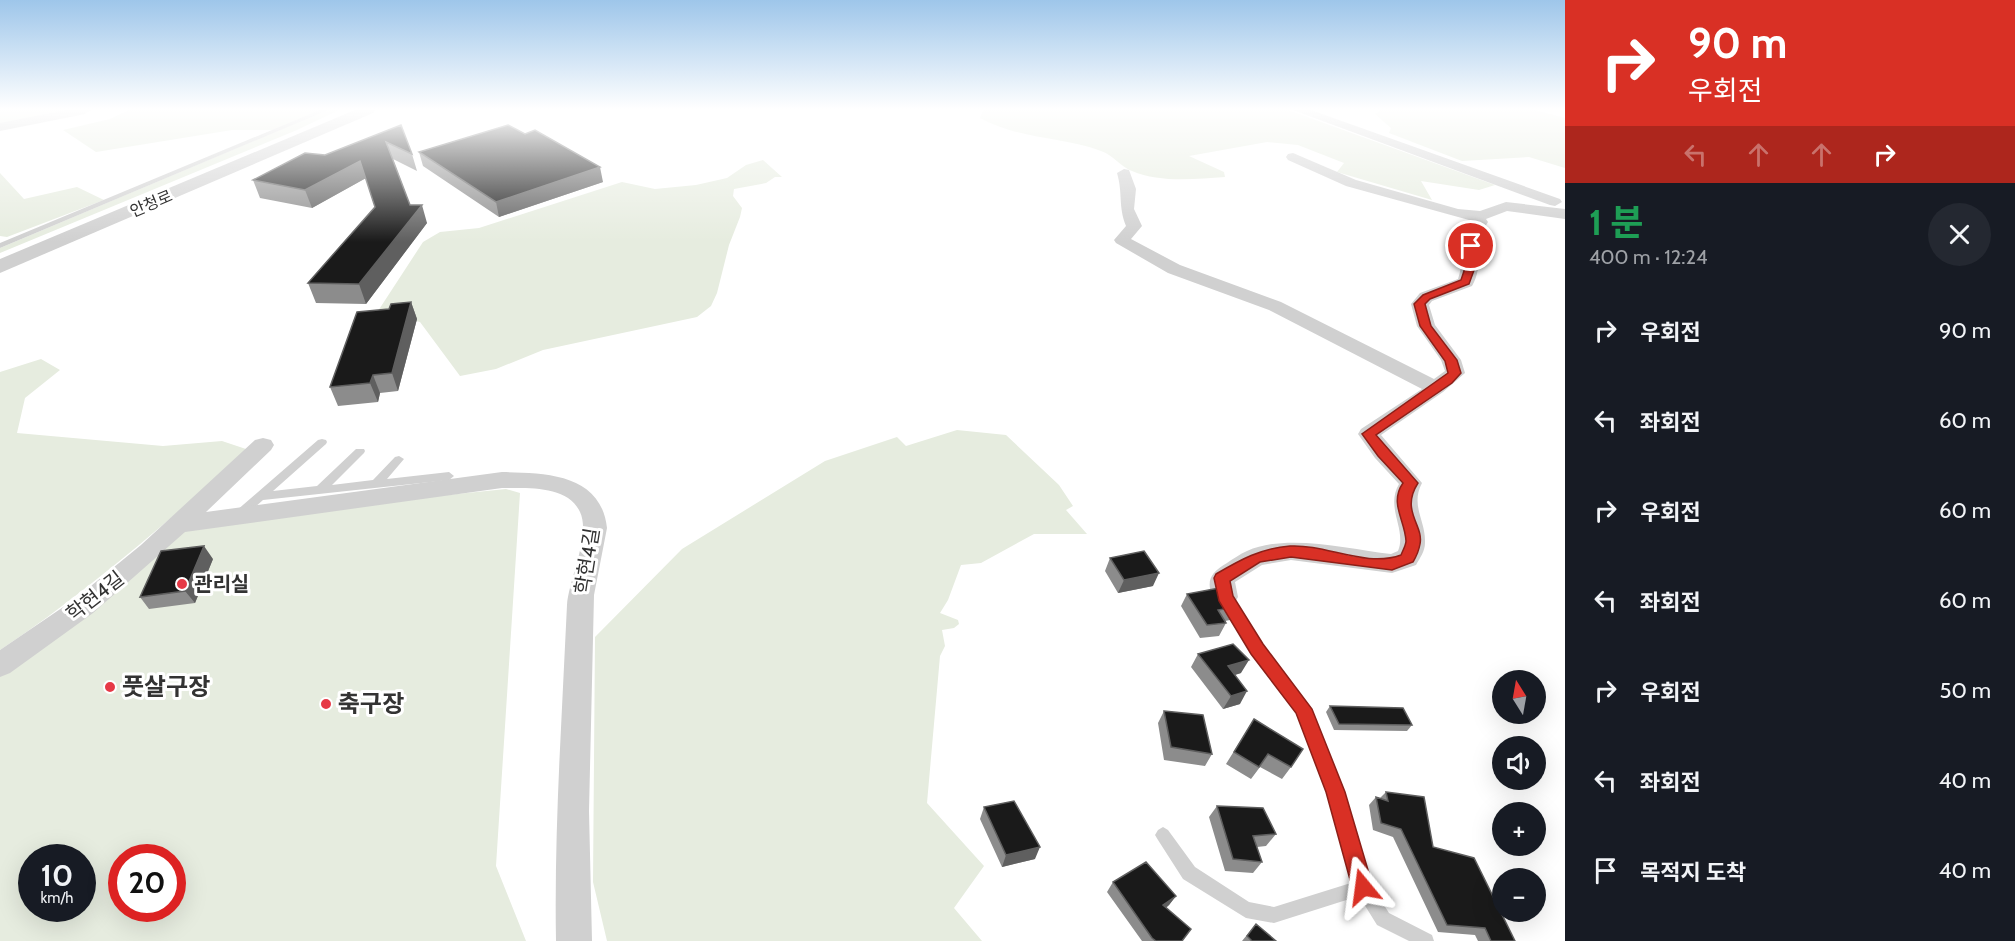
<!DOCTYPE html>
<html lang="ko">
<meta charset="utf-8">
<style>
:root{--surface:#171b24;--page:#242831;--text:#f1f3f6;--muted:#9ea1a6}
body{margin:0;font-family:Cabin,"Noto Sans KR",sans-serif;background:var(--page);color:var(--text);height:100vh;display:flex;flex-direction:column;font-size:22px;white-space:nowrap}
*{box-sizing:border-box;margin:0}
p{font-size:20px;color:var(--muted)}
.icon{flex:none;width:33px;height:33px;fill:none;stroke:currentColor;stroke-width:2;stroke-linecap:round;stroke-linejoin:round}
.map{position:relative;flex:1;overflow:hidden}
.side{display:flex;flex-direction:column;background:var(--surface);width:450px}
.side>*{flex:none}
.banner{background:#d93025;color:#fff;overflow:hidden}
.needle{width:39px;rotate:349deg}
.buttons{position:absolute;left:1492px;top:670px;display:grid;gap:12px}
.buttons a{display:grid;place-items:center;width:54px;height:54px;border-radius:50%;background:var(--surface);box-shadow:0 6px 24px #0002;font-size:30px}
.speed{position:absolute;left:18px;top:844px;display:flex;gap:12px;font-size:30px;font-weight:700;text-align:center}
.speed>*{display:grid;place-content:center;width:78px;height:78px;border-radius:50%;background:var(--surface);box-shadow:0 6px 24px #0002;line-height:1}
.speed small{font-size:15px;font-weight:400}
.speed .limit{border:9px solid #d22;background:#fff;color:#111}
.pin{position:absolute;display:grid;place-items:center;width:51px;height:51px;color:#fff;margin:-26px;border:3px solid #fff;border-radius:50%;box-shadow:0 2px 6px #0007}
.me{position:absolute;width:66px;margin:-33px;rotate:344deg;stroke-linejoin:round;filter:drop-shadow(0 0 4px #0008)}
.turn{display:flex;align-items:center;gap:21px;height:126px;padding:0 24px;font-size:27px}
.turn .icon{width:78px;height:78px;stroke-width:2.5}
.turn b{display:block;font-size:42px;line-height:51px}
.lanes{display:flex;align-items:center;height:57px;padding:0 24px;background:#0003;justify-content:center;gap:30px;direction:ltr}
.lanes .off{opacity:.35}
.round{display:grid;place-items:center;flex:none;width:63px;height:63px;border-radius:32px;background:var(--page)}
.summary{display:flex;align-items:center;justify-content:space-between;height:102px;padding:0 24px}
h1{font-size:36px;font-weight:700;line-height:45px;color:#1e9e55}
ul{padding:0;list-style:none}
li{display:flex;align-items:center;gap:18px;height:90px;padding:0 24px}
li div{flex:1}
li b{display:block;font-size:22px}
li em{font-style:normal}
main{display:flex;flex:1;min-height:0}
.map>svg:first-child{display:block}
.green{fill:#e6ecdf;fill-rule:evenodd}
.lines{fill:none;stroke-linecap:round;stroke-linejoin:round}
.service{fill:#d0d0d0;fill-rule:evenodd}
.minor{fill:#d0d0d0;fill-rule:evenodd}
.tertiary{fill:#d0d0d0;fill-rule:evenodd}
.wall{fill:#8c8c8c}
.shaded-wall{fill:#5f5f5f}
.building{fill:#1a1a1a;stroke:#5f5f5f;stroke-width:1.5}
.route{fill:#d93025;stroke:#8d1f18;stroke-width:1.5}
.poi-dot{fill:#e63946;stroke:#fff;stroke-width:2}
.labels{text-anchor:middle;stroke-width:6;stroke-linejoin:round;paint-order:stroke}
.far-street-label{font-size:16px;fill:#333;stroke:#fff}
.street-label{font-size:20px;fill:#333;stroke:#fff}
.poi-label{font-size:20px;font-weight:bold;fill:#333;stroke:#fff;text-anchor:start}
.near-poi-label{font-size:24px;font-weight:bold;fill:#333;stroke:#fff;text-anchor:start}
</style>
<main>
<div class="map">
<svg width="1565" height="941" viewBox="0 0 1565 941">
<rect width="100%" height="100%" fill="#fff"/>
<path class="green" d="M0,110H75L0,125Z
M129,110H339L297,130L0,253V248L280,130H232L96,152L63,130L110,119Z
M983,110H1288L1495,185L1479,190L1421,181L1432,200L1337,172L1344,163L1298,145L1267,142L1189,156L1224,172L1225,177C1195,179 1160,183 1132,171C1121,167 1113,155 1101,151C1060,136 1021,140 980,118Z
M1381,110H1535L1565,118V168L1529,157L1462,161L1389,133L1391,128L1375,114Z
M763,160L782,177H775L766,183L734,189L733,196L742,208L740,217L729,245L717,293L711,306L697,317L543,350L496,369L460,376L420,322L378,311L423,242L440,232L479,228L622,182L655,189L696,185L727,178L746,165Z
M0,173L24,199L77,187L104,200L7,237L0,236Z
M41,359L60,370L25,398L17,433L163,446L222,441L249,450C169,520 89,591 0,650V372Z
M957,430L1006,435L1059,485L1073,506L1066,510L1087,534H1034L981,563L961,565L948,600L940,613L958,620L959,624L954,628L942,630L945,646L940,656L927,803L984,866L954,908L982,941H607L593,882L595,637L682,549L825,461L897,437L906,446Z
M506,489L520,493L496,866L526,941H0V653L44,624L121,565L159,531L398,500ZM32,858H82V909H32ZM122,858H172V909H122Z"/>
<g class="lines">
<path class="service" d="M320,110H328L0,248V243Z
M322,439L326,440L327,442L326,444L273,491L317,486L356,449H364L365,451L364,453L332,485L373,480L395,457L399,456L404,459L387,479L449,472L454,476L449,480L263,500L244,517H236L234,514L236,511L318,440Z
M1227,595L1231,597L1262,645L1308,705L1343,792L1370,883L1389,913L1432,935L1434,941H1409L1377,925L1359,896L1274,923L1246,918L1183,879L1158,840L1155,835L1158,830L1163,827L1168,830L1195,867L1249,902L1274,907L1354,882L1329,792L1297,712L1252,653L1223,603L1221,600L1223,597Z"/>
<path class="minor" d="M66,110H91L85,114L0,131V123Z
M1293,110H1311L1560,199L1562,202L1555,206L1550,205Z
M1293,153L1356,180L1458,209L1480,211L1506,202L1565,209V219L1507,211L1486,219L1488,222C1475,240 1484,266 1472,286L1432,301L1429,305L1435,325L1461,360L1465,373L1443,392L1381,435L1422,483C1410,506 1426,520 1425,543C1425,551 1420,558 1416,565L1392,573L1291,560L1262,565L1235,582L1238,597L1234,604L1225,607L1216,604C1205,583 1208,574 1227,563C1233,559 1240,554 1247,551C1286,533 1349,549 1391,554L1398,551C1407,529 1385,508 1399,484L1375,458L1358,434L1361,429L1422,389L1269,310L1168,273L1116,243L1114,240L1126,226C1118,206 1123,193 1117,173L1124,169L1129,170L1136,189L1134,209L1142,226L1131,239L1180,265L1281,302L1434,379L1445,371L1441,360L1417,326L1411,304L1420,293L1458,279C1464,262 1463,234 1472,222L1469,220L1346,186L1288,160L1286,157L1288,154Z
M263,438L271,440L274,445L271,450L206,512L502,472C545,473 601,473 607,528L594,595L589,811L592,941H556C554,829 562,717 567,605C569,579 591,535 580,512C568,485 527,488 502,488L185,532L93,613L10,673L0,677V650L75,599L141,545L255,440Z"/>
<path class="tertiary" d="M355,110H376L373,113L0,273V259Z"/>
</g>
<path class="wall" d="M401,125L412,154L417,171L393,159L410,205L427,223L366,304L316,303L308,283L375,207L366,178L312,208L260,198L253,180L325,155Z
M525,134L603,182L499,217L423,166L419,152Z
M411,302L417,319L398,391L380,393L378,402L338,406L330,387L389,309Z
M1110,558L1153,586L1118,593L1105,571Z
M213,559L195,603L149,609L140,597Z
M1187,594L1237,607L1230,620L1225,621L1226,623L1219,636L1200,638L1181,606Z
M1198,654L1241,673L1235,675L1240,704L1223,709L1191,667Z
M1330,706L1412,725L1407,731L1334,730L1326,712Z
M1164,711L1212,754L1205,766L1164,760L1158,723Z
M1254,719L1291,767L1282,779L1260,767L1251,779L1226,764Z
M1386,792L1433,847L1515,941H1478L1475,935L1438,932L1393,837L1373,830L1369,805L1376,797L1380,798Z
M1217,806L1276,834L1266,846L1257,847L1262,862L1253,873L1225,871L1209,817Z
M984,807L1035,859L1002,867L980,819Z
M1113,882L1176,896L1169,905L1166,908L1182,941H1142L1107,892Z
M1256,924L1276,941H1242Z"/>
<path class="shaded-wall" d="M360,161L366,178L312,208L305,190Z
M600,167L603,182L499,217L496,202Z
M422,205L427,223L366,304L359,284Z
M411,302L417,319L398,391L392,373Z
M373,375L380,393L378,402L370,383Z
M204,546L213,559L195,603L185,591Z
M1159,573L1153,586L1118,593L1124,580Z
M1249,660L1241,673L1221,679L1228,666Z
M1247,691L1240,704L1223,709L1231,696Z
M1040,847L1035,859L1002,867L1006,855Z
M1176,896L1169,905L1156,915L1163,905Z"/>
<path class="building" d="M401,125L412,154L386,142L410,205H422L359,284L308,283L375,207L360,161L305,190L253,180L305,153L325,155Z
M508,125L525,134L535,130L600,167L496,202L419,152Z
M411,302L392,373L373,375L370,383L330,387L357,312L389,309L391,304Z
M204,546L185,591L140,597L161,551Z
M1144,551L1159,573L1124,580L1110,558Z
M1219,588L1237,607L1218,610L1226,623L1207,625L1187,594Z
M1233,644L1249,660L1228,666L1247,691L1231,696L1198,654Z
M1330,706L1403,708L1412,725L1339,724Z
M1164,711L1203,715L1212,754L1171,747Z
M1254,719L1303,749L1291,767L1268,754L1259,767L1234,752Z
M1386,792L1424,797L1433,847L1474,858L1515,941H1491L1485,928L1447,925L1401,829L1381,823L1376,797L1388,801Z
M1014,801L1040,847L1006,855L984,807Z
M1217,806L1263,808L1276,834L1253,836L1262,862L1233,859Z
M1146,862L1176,896L1163,905L1191,929L1182,941H1156L1152,938L1113,882Z
M1256,924L1276,941H1252L1247,936Z"/>
<linearGradient id="sky" x2="0" y2="1"><stop stop-color="#9ec6ea"/><stop offset="0.45" stop-color="#fff"/><stop offset="1" stop-color="#fff" stop-opacity="0"/></linearGradient>
<rect width="1565" height="242" fill="url(#sky)"/>
<path class="route" d="M1468,243L1476,246L1477,262L1469,284L1430,299L1425,304L1431,326L1457,360L1461,373L1452,383L1376,435L1418,483C1400,511 1424,525 1420,544C1419,550 1416,557 1413,562L1392,570L1291,557L1260,562L1230,581L1233,596L1263,644L1312,709L1345,792L1373,887L1370,894L1363,898L1356,894L1352,887L1326,792L1296,713L1251,654L1219,601L1214,578L1216,574C1240,560 1261,548 1290,546C1326,544 1366,568 1401,555C1403,550 1406,545 1406,541C1405,520 1389,503 1403,483L1378,456L1362,434L1448,373L1445,361L1420,326L1414,304L1423,295L1461,280L1467,262Z"/>
<g class="poi-dot">
<circle cx="182" cy="584" r="6"/>
<circle cx="110" cy="687" r="6"/>
<circle cx="326" cy="704" r="6"/>
</g>
<g class="labels">
<g class="far-street-label">
<text transform="translate(151 203) rotate(-23)" y="6">안청로</text>
</g>
<g class="street-label">
<text transform="translate(587 561) rotate(-81)" y="7">학현4길</text>
<text transform="translate(95 596) rotate(-38)" y="7">학현4길</text>
</g>
<g class="poi-label">
<text x="194" y="591">관리실</text>
</g>
<g class="near-poi-label">
<text x="122" y="695">풋살구장</text>
<text x="338" y="712">축구장</text>
</g>
</g>
</svg>
<div class="buttons">
<a><svg class="needle" viewBox="-14 -14 28 28"><path d="M0-13l5 13h-10z" fill="#e53935"/><path d="M0 13l5-13h-10z" fill="#9ea1a6"/></svg></a>
<a><svg class="icon" aria-label="sound" viewBox="0 0 24 24"><path d="M4 9h4l5-4v14l-5-4H4zM17 9q2 3 0 6"/></svg></a>
<a>+</a>
<a>−</a>
</div>
<div class="speed"><div>10<small>km/h</small></div><div class="limit">20</div></div>
<div class="pin" style="left:1471px;top:246px;background:#d93025"><svg class="icon" aria-label="arrive" viewBox="0 0 24 24"><path d="M6 21V4h12l-3 4 3 4H6"/></svg></div>
<svg class="me" style="left:1363px;top:887px" viewBox="-20 -20 40 40"><path d="M0-17L14 15 0 8-14 15z" fill="#d93025" stroke="#fff" stroke-width="4"/></svg>
</div>
<section class="side">
<div class="banner">
<div class="turn"><svg class="icon" aria-label="right" viewBox="0 0 24 24"><path d="M7 20v-9h11M14 6l5 5-5 5"/></svg><div><b>90 m</b>우회전</div></div>
<div class="lanes"><svg class="icon off" aria-label="left" viewBox="0 0 24 24"><path d="M17 20v-9H6M10 6l-5 5 5 5"/></svg><svg class="icon off" aria-label="ahead" viewBox="0 0 24 24"><path d="M12 20V5M6 11l6-6 6 6"/></svg><svg class="icon off" aria-label="ahead" viewBox="0 0 24 24"><path d="M12 20V5M6 11l6-6 6 6"/></svg><svg class="icon" aria-label="right" viewBox="0 0 24 24"><path d="M7 20v-9h11M14 6l5 5-5 5"/></svg></div>
</div>
<div class="summary"><div><h1>1 분</h1><p>400 m · 12:24</p></div><a class="round"><svg class="icon" aria-label="close" viewBox="0 0 24 24"><path d="M6 6l12 12M18 6L6 18"/></svg></a></div>
<ul>
<li><svg class="icon" aria-label="right" viewBox="0 0 24 24"><path d="M7 20v-9h11M14 6l5 5-5 5"/></svg><div><b>우회전</b></div><em>90 m</em></li>
<li><svg class="icon" aria-label="left" viewBox="0 0 24 24"><path d="M17 20v-9H6M10 6l-5 5 5 5"/></svg><div><b>좌회전</b></div><em>60 m</em></li>
<li><svg class="icon" aria-label="right" viewBox="0 0 24 24"><path d="M7 20v-9h11M14 6l5 5-5 5"/></svg><div><b>우회전</b></div><em>60 m</em></li>
<li><svg class="icon" aria-label="left" viewBox="0 0 24 24"><path d="M17 20v-9H6M10 6l-5 5 5 5"/></svg><div><b>좌회전</b></div><em>60 m</em></li>
<li><svg class="icon" aria-label="right" viewBox="0 0 24 24"><path d="M7 20v-9h11M14 6l5 5-5 5"/></svg><div><b>우회전</b></div><em>50 m</em></li>
<li><svg class="icon" aria-label="left" viewBox="0 0 24 24"><path d="M17 20v-9H6M10 6l-5 5 5 5"/></svg><div><b>좌회전</b></div><em>40 m</em></li>
<li><svg class="icon" aria-label="arrive" viewBox="0 0 24 24"><path d="M6 21V4h12l-3 4 3 4H6"/></svg><div><b>목적지 도착</b></div><em>40 m</em></li>
</ul>
</section>
</main>
